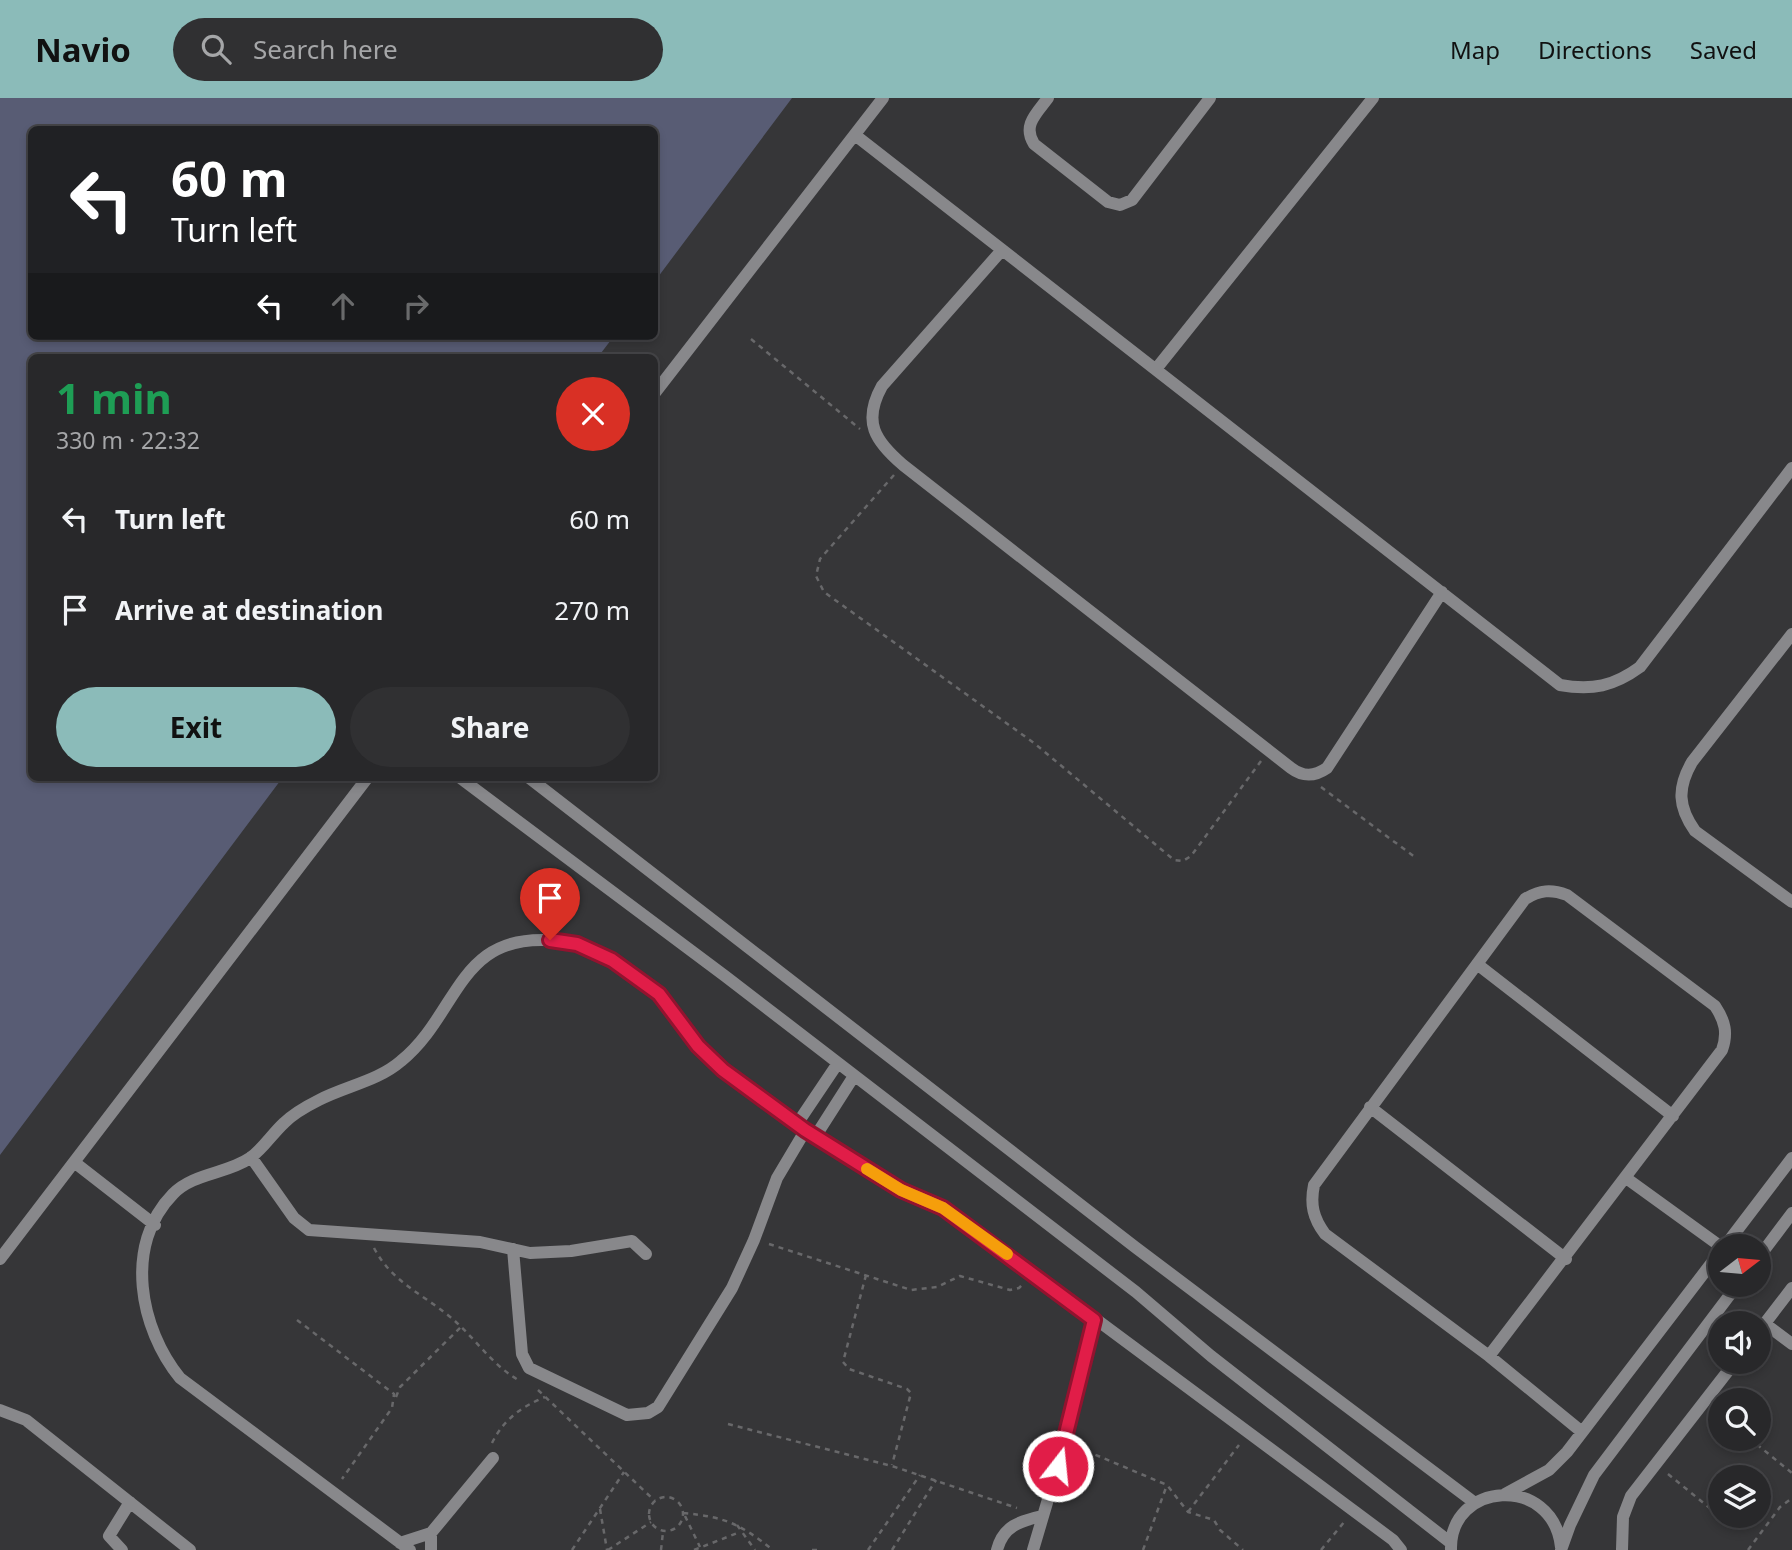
<!DOCTYPE html>
<meta charset="utf-8">
<style>
:root{--surface:#28282a;--page:#303032;--text:#f1f3f6;--muted:#a5a6a8;--line:#444447;--accent:#8bbbb9}
body{margin:0;font-family:"Noto Sans",sans-serif;background:var(--page);color:var(--text);height:100vh;display:flex;flex-direction:column;font-size:26px;white-space:nowrap}
*{box-sizing:border-box;margin:0}
p{font-size:23px;color:var(--muted)}
.icon{flex:none;width:38px;height:38px;fill:none;stroke:currentColor;stroke-width:2;stroke-linecap:round;stroke-linejoin:round}
.map{position:relative;flex:1;overflow:hidden}
.panel{position:absolute;left:28px;top:256px;width:630px;height:427px;display:flex;flex-direction:column;background:var(--surface);border-radius:10px;box-shadow:0 4px 10px #0003,0 0 0 2px var(--line)}
.panel>*{flex:none}
.guide{position:absolute;left:28px;top:28px;width:630px;height:214px;border-radius:10px;box-shadow:0 4px 10px #0003,0 0 0 2px var(--line);background:#202124;color:#fff;overflow:hidden}
.needle{width:46px;rotate:74deg}
.buttons{position:absolute;left:1708px;top:1136px;display:grid;gap:14px}
.buttons a{display:grid;place-items:center;width:63px;height:63px;border-radius:50%;background:var(--surface);box-shadow:0 4px 10px #0003,0 0 0 2px var(--line);font-size:35px}
.pin{position:absolute;display:grid;place-items:center;width:60px;height:60px;color:#fff;margin:-72px -30px;border-radius:50% 50% 50% 0;rotate:-45deg;box-shadow:0 0 7px #0007}
.pin .icon{rotate:45deg}
.me{position:absolute;width:77px;margin:-38px;rotate:16deg;stroke-linejoin:round;filter:drop-shadow(0 0 5px #0008)}
.turn{display:flex;align-items:center;gap:24px;height:147px;padding:0 28px;font-size:32px}
.turn .icon{width:91px;height:91px;stroke-width:2.5}
.turn b{display:block;font-size:49px;line-height:60px}
.lanes{display:flex;align-items:center;height:66px;padding:0 28px;background:#0003;justify-content:center;gap:35px;direction:ltr}
.lanes .off{opacity:.35}
.round{display:grid;place-items:center;flex:none;width:74px;height:74px;border-radius:37px;background:var(--page)}
.head{display:flex;align-items:center;justify-content:space-between;height:119px;padding:0 28px}
h1{font-size:42px;font-weight:700;line-height:52px;color:#1e9e55}
.cta{display:flex;gap:14px;margin-top:auto;padding:14px 28px}
.cta a{flex:1;height:80px;border-radius:42px;background:var(--accent);color:#111;font-size:28px;font-weight:700;line-height:80px;text-align:center}
.cta a+a{background:var(--page);color:var(--text)}
ul{padding:0;list-style:none}
li{display:flex;align-items:center;gap:21px;height:91px;padding:0 28px}
li div{flex:1}
li b{display:block;font-size:26px}
li em{font-style:normal}
header{display:flex;align-items:center;gap:42px;box-sizing:border-box;height:98px;padding:0 35px;background:var(--accent);color:#111}
header strong{font-size:33px}
nav{display:flex;gap:38px;margin-inline-start:auto;font-size:24px}
.search{width:490px;height:63px;background:var(--page);display:flex;align-items:center;gap:18px;box-sizing:border-box;padding:0 24px;border-radius:38px;color:var(--muted);font-size:26px}
.map>svg:first-child{display:block}
.green{fill:#585c74}
.lines{fill:none;stroke-linecap:round;stroke-linejoin:round}
.path{stroke:#68686a;stroke-width:2.5;stroke-dasharray:5 5;stroke-linecap:butt}
.minor{stroke:#88888b;stroke-width:12}
.route-casing{stroke:#92132f;stroke-width:18}
.route{stroke:#e11d48;stroke-width:12}
.slow{stroke:#f59e0b;stroke-width:12}
</style>
<header>
<strong>Navio</strong>
<div class="search"><svg class="icon" aria-label="search" viewBox="0 0 24 24"><circle cx="10" cy="10" r="6"/><path d="M15 15l6 6"/></svg>Search here</div>
<nav><a>Map</a><a>Directions</a><a>Saved</a></nav>
</header>
<div class="map">
<svg width="1792" height="1452" viewBox="0 0 1792 1452">
<rect width="100%" height="100%" fill="#363638"/>
<path class="green" d="M0,0H792L655,183L654,32H32V238H614L598,259H32V679H283L0,1057Z"/>
<g class="lines">
<path class="path" d="M751,241L860,331
M894,377L820,461L816,478L824,494L1034,645L1174,762L1183,763L1191,758L1261,663
M1321,689L1416,760
M769,1146L911,1192L937,1189L960,1178L1010,1192L1019,1190L1024,1185
M374,1150C392,1184 421,1195 449,1218C475,1239 490,1266 520,1283
M866,1177L843,1264L849,1271L907,1291L911,1295L892,1367
M297,1222L394,1296L392,1310L342,1381
M538,1292L655,1403
M396,1299L400,1289L461,1229
M728,1326L892,1368L1017,1410
M1749,1340L1792,1375
M492,1345C504,1321 521,1309 545,1299
M1077,1349L1167,1387L1188,1414L1214,1422L1220,1432L1243,1452
M1668,1376L1717,1416
M649 1416a17 17 0 1 1 34 0a17 17 0 1 1-34 0Z
M600,1411L607,1452
M1188,1414L1239,1347
M683,1415C726,1419 740,1426 773,1452
M685,1418L700,1449
M737,1427L755,1452
M572,1452L624,1374
M608,1452L651,1424
M661,1452L663,1434
M694,1452L740,1434
M812,1452H818
M868,1452L920,1377
M892,1452L936,1382
M1143,1452L1167,1387
M1321,1452L1345,1423
M1748,1452L1780,1409L1792,1400"/>
<path class="minor" d="M1048,0C1037,15 1022,27 1034,46L1108,104L1120,107L1132,102L1210,0
M855,37L1560,587C1592,593 1614,588 1640,569L1792,370
M1002,152L882,288C862,324 875,343 903,367L1291,670C1303,679 1314,679 1327,670L1442,494
M1156,271L1373,0
M654,296L883,0
M1792,536L1692,664C1677,690 1678,709 1695,733L1792,804
M459,679L725,878L1136,1194L1211,1258L1451,1445
M528,679L1135,1149L1475,1405
M1477,866L1673,1018
M1370,1009L1566,1161
M797,1026L838,965
M815,1039L854,978
M251,1059L294,1120L309,1132L480,1144L530,1155L571,1153L632,1143L646,1156
M74,1064L155,1127
M1626,1080L1720,1148
M1725,1148L1792,1060
M513,1151L522,1256L529,1270L627,1317L648,1315L658,1309L732,1190L754,1142L777,1080L805,1033
M1759,1159L1792,1115
M0,1161L368,679
M1764,1225L1792,1246
M1759,1233L1792,1190
M1489,1258L1722,952C1728,935 1725,923 1715,908L1567,797C1551,791 1540,792 1525,801L1314,1087C1310,1106 1313,1120 1325,1136L1489,1258L1582,1334
M0,1312L26,1322L190,1452
M1505,1396L1549,1372L1567,1354L1720,1154
M431,1435V1452
M400,1445L431,1435L493,1360
M122,1452L109,1438L130,1404
M410,1452L180,1280C140,1231 123,1147 173,1096C193,1075 227,1076 250,1060C263,1051 272,1036 284,1025C293,1016 307,1008 319,1002C346,988 378,983 401,963C461,914 457,831 560,843C601,848 646,879 672,911C686,928 696,948 713,963C769,1012 834,1054 898,1090C912,1098 929,1102 943,1110C959,1119 973,1131 988,1141L1393,1442L1401,1452
M997,1452C1003,1428 1020,1423 1042,1418
M1033,1452L1065,1344L1094,1222
M1451,1452C1449,1383 1553,1376 1561,1449
M1561,1452L1570,1427L1594,1377L1738,1186
M1622,1452L1623,1419L1631,1398L1735,1264"/>
</g>
<g class="lines">
<g class="route-casing">
<path id="route" d="M550,842L577,846L612,862L659,896L698,948L723,972L805,1032L901,1092L943,1110L1094,1222L1058,1368"/>
</g>
<use href="#route" class="route"/>
<path class="slow" d="M867,1071L901,1092L943,1110L1007,1156"/>
</g>
</svg>
<div class="buttons">
<a><svg class="needle" viewBox="-14 -14 28 28"><path d="M0-13l5 13h-10z" fill="#e53935"/><path d="M0 13l5-13h-10z" fill="#a5a6a8"/></svg></a>
<a><svg class="icon" aria-label="sound" viewBox="0 0 24 24"><path d="M4 9h4l5-4v14l-5-4H4zM17 9q2 3 0 6"/></svg></a>
<a><svg class="icon" aria-label="search" viewBox="0 0 24 24"><circle cx="10" cy="10" r="6"/><path d="M15 15l6 6"/></svg></a>
<a><svg class="icon" aria-label="layers" viewBox="0 0 24 24"><path d="M12 4l9 5-9 5-9-5zM3 14l9 5 9-5"/></svg></a>
</div>
<div class="pin" style="left:550px;top:842px;background:#d93025"><svg class="icon" aria-label="arrive" viewBox="0 0 24 24"><path d="M6 21V4h12l-3 4 3 4H6"/></svg></div>
<svg class="me" style="left:1058px;top:1368px" viewBox="-20 -20 40 40"><circle r="17" fill="#e11d48" stroke="#fff" stroke-width="3"/><path d="M0-11L8 9 0 5-8 9z" fill="#fff"/></svg>
<div class="guide">
<div class="turn"><svg class="icon" aria-label="left" viewBox="0 0 24 24"><path d="M17 20v-9H6M10 6l-5 5 5 5"/></svg><div><b>60 m</b>Turn left</div></div>
<div class="lanes"><svg class="icon" aria-label="left" viewBox="0 0 24 24"><path d="M17 20v-9H6M10 6l-5 5 5 5"/></svg><svg class="icon off" aria-label="ahead" viewBox="0 0 24 24"><path d="M12 20V5M6 11l6-6 6 6"/></svg><svg class="icon off" aria-label="right" viewBox="0 0 24 24"><path d="M7 20v-9h11M14 6l5 5-5 5"/></svg></div>
</div>
<section class="panel">
<div class="head"><div><h1>1 min</h1><p>330 m · 22:32</p></div><a class="round" style="background:#d93025;color:#fff"><svg class="icon" aria-label="close" viewBox="0 0 24 24"><path d="M6 6l12 12M18 6L6 18"/></svg></a></div>
<ul>
<li><svg class="icon" aria-label="left" viewBox="0 0 24 24"><path d="M17 20v-9H6M10 6l-5 5 5 5"/></svg><div><b>Turn left</b></div><em>60 m</em></li>
<li><svg class="icon" aria-label="arrive" viewBox="0 0 24 24"><path d="M6 21V4h12l-3 4 3 4H6"/></svg><div><b>Arrive at destination</b></div><em>270 m</em></li>
</ul>
<div class="cta"><a>Exit</a><a>Share</a></div>
</section>
</div>
